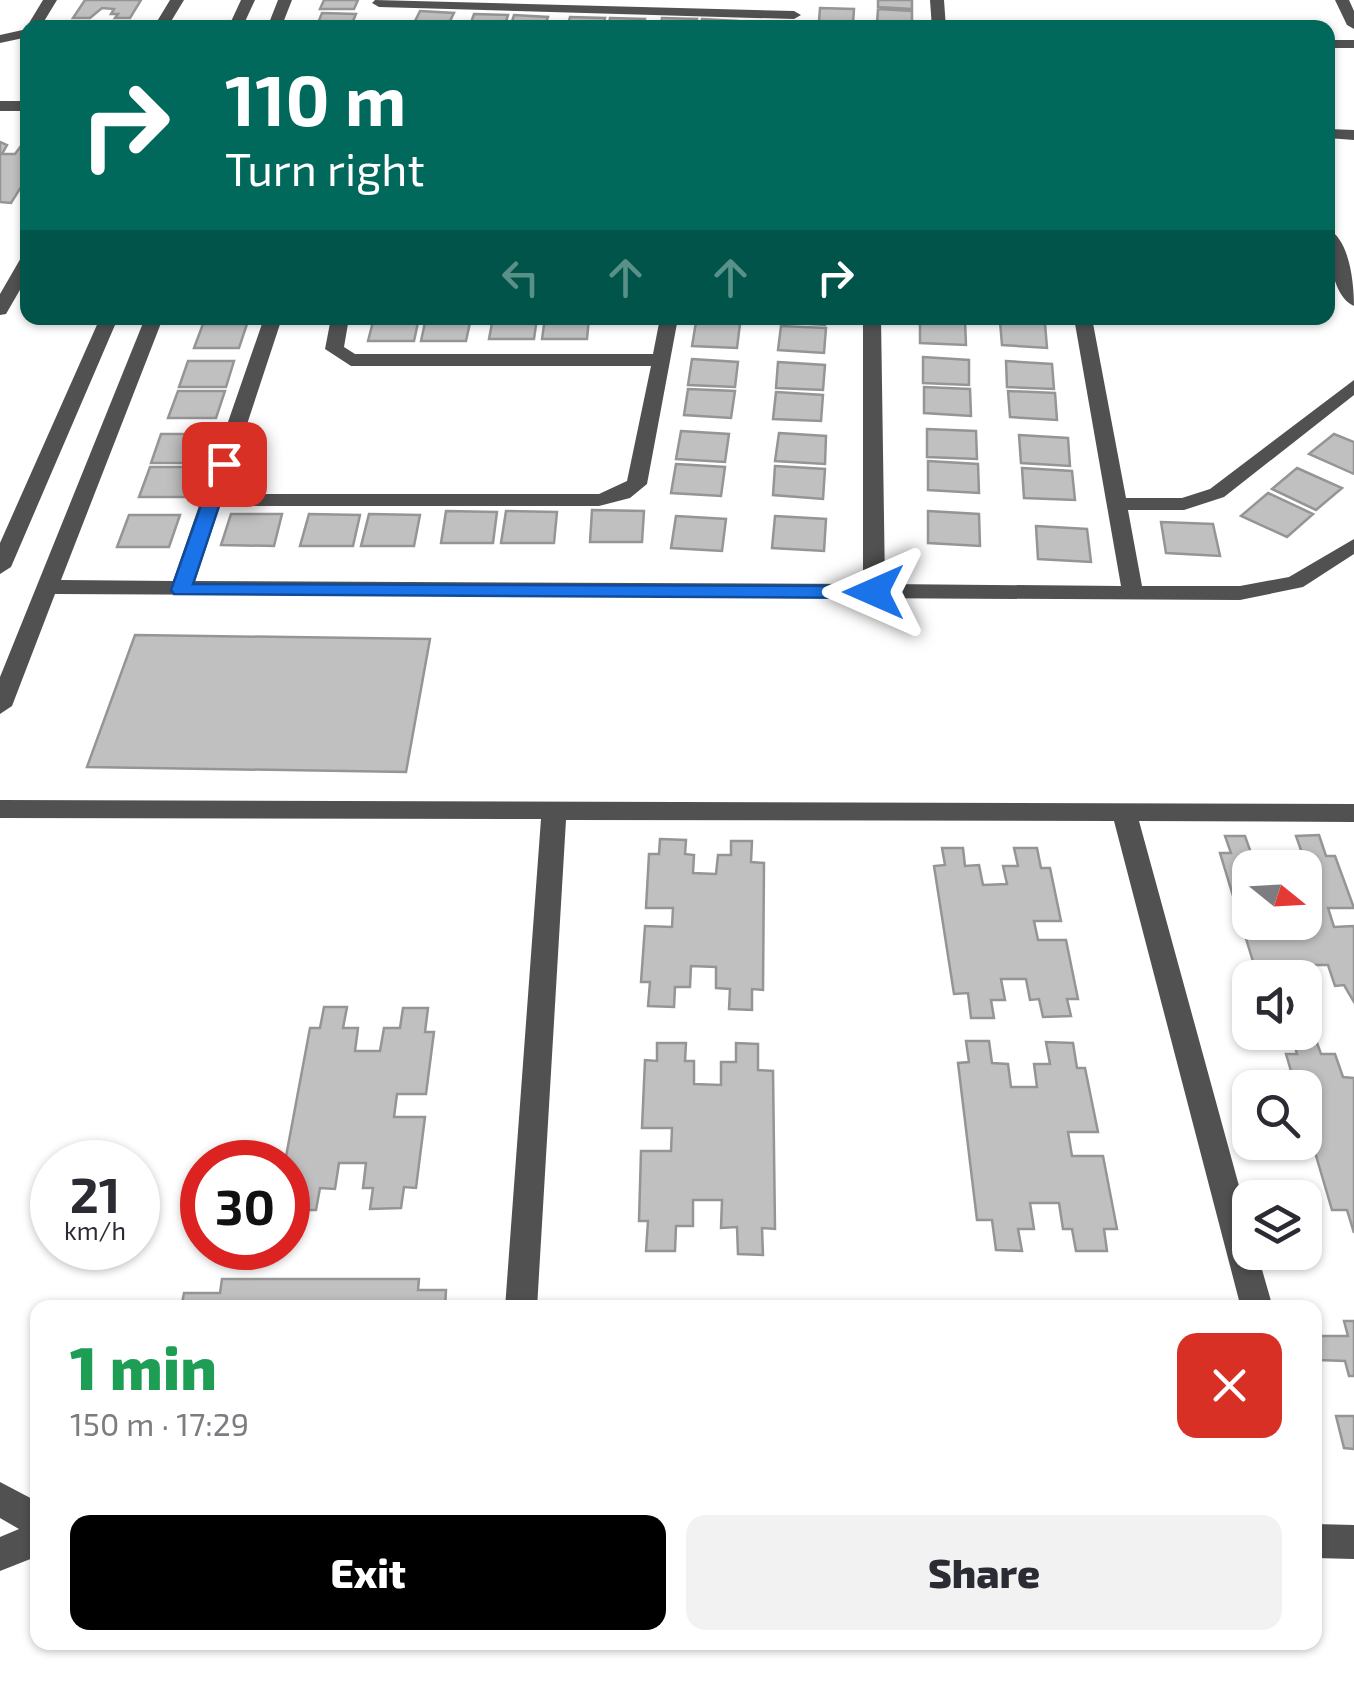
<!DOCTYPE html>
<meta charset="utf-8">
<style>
:root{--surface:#fff;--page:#f2f2f3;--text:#2b2b33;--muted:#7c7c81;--accent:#000}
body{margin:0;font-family:"Exo 2",sans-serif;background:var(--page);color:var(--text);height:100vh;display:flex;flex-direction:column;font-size:38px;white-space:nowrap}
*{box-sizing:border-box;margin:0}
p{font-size:32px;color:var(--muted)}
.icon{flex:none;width:55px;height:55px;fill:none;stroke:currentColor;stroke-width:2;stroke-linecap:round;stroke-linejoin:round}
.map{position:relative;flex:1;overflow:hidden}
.panel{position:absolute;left:30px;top:1300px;width:1292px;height:350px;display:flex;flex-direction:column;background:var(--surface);border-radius:20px;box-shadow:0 2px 8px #0004}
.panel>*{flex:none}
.guide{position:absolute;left:20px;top:20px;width:1315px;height:305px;border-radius:20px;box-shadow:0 2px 8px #0004;background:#00695c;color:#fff;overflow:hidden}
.needle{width:65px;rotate:108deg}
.fabs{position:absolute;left:1232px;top:850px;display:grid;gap:20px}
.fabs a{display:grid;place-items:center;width:90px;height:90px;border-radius:20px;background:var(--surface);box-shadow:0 2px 8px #0004;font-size:50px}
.speed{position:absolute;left:30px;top:1140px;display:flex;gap:20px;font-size:50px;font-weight:700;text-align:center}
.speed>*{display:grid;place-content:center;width:130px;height:130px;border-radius:50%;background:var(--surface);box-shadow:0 2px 8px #0004;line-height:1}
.speed small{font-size:25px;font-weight:400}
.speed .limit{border:15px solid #d22;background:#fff;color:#111}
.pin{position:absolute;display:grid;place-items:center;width:85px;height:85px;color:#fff;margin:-42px;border-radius:20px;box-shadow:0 5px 15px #0006}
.me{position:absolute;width:110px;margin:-55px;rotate:270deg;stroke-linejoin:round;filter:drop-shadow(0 0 8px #0008)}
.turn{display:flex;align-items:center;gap:35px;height:210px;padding:0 40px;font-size:45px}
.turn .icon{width:130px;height:130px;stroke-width:2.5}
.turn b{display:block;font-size:70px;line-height:85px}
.lanes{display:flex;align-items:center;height:95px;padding:0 40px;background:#0003;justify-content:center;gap:50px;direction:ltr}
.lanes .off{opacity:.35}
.round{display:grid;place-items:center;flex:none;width:105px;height:105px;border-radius:20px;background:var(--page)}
.overview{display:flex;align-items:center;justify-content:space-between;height:170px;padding:0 40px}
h1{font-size:60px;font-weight:800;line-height:75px;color:#1e9e55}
.button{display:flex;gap:20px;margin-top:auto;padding:20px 40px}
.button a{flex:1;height:115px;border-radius:20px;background:var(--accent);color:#fff;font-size:40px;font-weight:800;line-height:115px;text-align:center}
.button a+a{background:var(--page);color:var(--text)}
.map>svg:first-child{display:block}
.building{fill:#c0c0c0;stroke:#959595;stroke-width:2.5}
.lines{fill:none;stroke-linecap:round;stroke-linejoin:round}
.minor{fill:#515151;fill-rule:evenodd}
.route{fill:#1a73e8;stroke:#114b97;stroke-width:2.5}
</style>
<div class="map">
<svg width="1354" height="1681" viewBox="0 0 1354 1681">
<rect width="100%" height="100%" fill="#fff"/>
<path class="building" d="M85,0H141L130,18H115L118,14H111L114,9L102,8L90,18H73Z
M324,0H358L354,9H320Z
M878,0H912V9L878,7Z
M820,8L854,9L853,23L819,21Z
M878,9L912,11V25L877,23Z
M420,11L454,13L447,27L413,25Z
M322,13L356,14L350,28H316Z
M474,14L508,15L504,28H469Z
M514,15L548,17L544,28H510Z
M570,17L605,18L602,28H567Z
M610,18L645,19L643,28H608Z
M662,18L697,19L695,28H660Z
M702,19L737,21L736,28H701Z
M0,142L7,145L2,154H15L21,146H28V176L11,203L0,202Z
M374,318H419L414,341H368Z
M426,318H471L466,341H421Z
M493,318H537L534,339H489Z
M545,318H589L587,339H542Z
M781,318H826L825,325L780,322Z
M920,319L965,321L966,345L920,343Z
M1000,321L1045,324L1047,348L1002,345Z
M696,322L740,324L737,348L692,346Z
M203,324H247L239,348H194Z
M781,326L826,328L824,353L778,350Z
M923,357L969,360V385L923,383Z
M692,359L738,362L735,387L688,385Z
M188,361H234L226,387H179Z
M1006,361L1052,364L1054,389L1007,387Z
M778,362L825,365L823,390L776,388Z
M924,387L970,389L971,416L924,413Z
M688,389L735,391L731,418L684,415Z
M178,391H225L216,418H168Z
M1008,391L1055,393L1057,420L1010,417Z
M776,392L823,395L821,421L773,419Z
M927,429L976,431L977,459L927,457Z
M681,431L729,434L725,462L676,459Z
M779,433L826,436L825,464L775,461Z
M161,434H209L199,463H151Z
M1334,434L1354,442V474L1309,454Z
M1019,435L1068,438L1070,466L1021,463Z
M928,461L978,464L979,493L928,490Z
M676,464L725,467L721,496L671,493Z
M775,466L825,469L823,499L773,495Z
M150,467H199L189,497H139Z
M1022,468L1072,471L1075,500L1024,498Z
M1297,468L1342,488L1316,510L1272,489Z
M1268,493L1313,514L1287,537L1241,516Z
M592,510L644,511L642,542H590Z
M446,511L497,512L493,543H441Z
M506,511L557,512L554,543H501Z
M928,511L979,514L980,546L928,543Z
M231,514H282L274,546L221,545Z
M309,514L360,515L353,546H300Z
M369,514L420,515L414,546H361Z
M129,515H180L169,547H117Z
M676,516L726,519L722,551L671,548Z
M775,516L826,519L824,551L772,548Z
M1161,522L1213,524L1220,556L1166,553Z
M1036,526L1087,529L1091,562L1038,559Z
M135,635L430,639L406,772L87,767Z
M1319,835L1326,856H1335L1354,908H1328L1334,927L1354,926V1002L1344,985L1335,986L1328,965H1303L1310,986H1305V978H1258L1220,853H1231L1225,836H1245L1251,853H1264L1269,868H1250V922H1305V868H1293L1288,853H1302L1296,836Z
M660,839L686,840L685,854L694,855L693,873L716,874L718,855H731V841H752L751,862L764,863L763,990L752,989V1010L729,1009L730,989L716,988V967L691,966L690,987H675L674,1007L648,1006L650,982H641L645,926L672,927L673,908H646L649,854H659Z
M942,848H963L965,866L979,865L983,885L1007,884L1003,866H1018L1014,848H1037L1041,868H1050L1061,921H1034L1038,940H1066L1078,999H1067L1071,1016L1043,1017L1039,999L1030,1000L1026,979H1001L1005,1000H991L994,1018H971L968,993L954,994L934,866L945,865Z
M324,1007H347L343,1028H358L355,1051H380L384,1028H400L403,1008H428L425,1032H434L426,1094H397L394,1117H425L416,1188L404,1187L401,1208L370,1209L373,1188H363L366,1163H339L335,1189L320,1188L316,1210H291L297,1180H288L285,1162L310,1028H320Z
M1313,1032L1321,1054H1335L1343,1077L1354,1078V1233L1347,1210H1332L1305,1118V1088H1296L1286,1054H1297L1291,1033Z
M966,1041H989L992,1063L1008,1064L1011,1087H1037L1034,1064H1050L1046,1042L1073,1043L1077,1068H1085L1098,1132H1068L1072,1156H1103L1117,1229H1104L1107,1251H1076L1072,1229H1063L1059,1203H1030L1034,1229H1018L1022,1251L996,1250L992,1220H977L958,1063L969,1062Z
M657,1043H686L685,1061H694V1084L721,1085V1062H736V1043L758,1044V1070L773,1071L775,1229L762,1228L763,1255L738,1254L737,1227L721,1228L722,1200H693V1226H676L675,1251H646L648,1221H639L641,1151H671L672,1128H642L645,1060L657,1061Z
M222,1279H419L418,1290H446L445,1308H181L184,1293H220Z
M1344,1321H1354V1376H1349L1345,1361L1319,1360L1315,1345V1336H1348Z
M1336,1416H1354V1449L1344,1448Z"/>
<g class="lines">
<path class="minor" d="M43,0H57L40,28H28V37L0,43V35L27,29L26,28Z
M170,0H184L167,28H153Z
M241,0H255L242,28H228Z
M278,0H292L281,28H267Z
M375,0L794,11L801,15L794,19L379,7L372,3Z
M930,0H944L946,28H932Z
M1335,0H1349L1354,11V29L1347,25Z
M1328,40H1354V48H1328Z
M0,101H28V111H0Z
M1328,129L1354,130V140L1328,138Z
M1328,229C1350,240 1354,284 1354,306C1332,297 1327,250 1328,229Z
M28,255V276L6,314L0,315V294L22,256Z
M100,318H118L11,567L0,574V543Z
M145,318H163L61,580L173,581L264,318H282L224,494H599L627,481L651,366H351L325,349L331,318H349L344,347L355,354H653L660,318H678L647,484L630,498L599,506H220L195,581L863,584V318H881L885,584L1121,586L1074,318H1092L1126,498H1182L1210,489L1354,380V395L1224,497L1184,510H1128L1142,586H1240L1289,577L1354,539V554L1303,587L1240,600L55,594L12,706L0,714V677Z
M0,800L1354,804V822L1139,821L1250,1226V1252H1257L1273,1308H1241L1114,821L566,820L537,1308H505L541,819L0,818Z
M0,1482L38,1502V1556L0,1571V1537L19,1529L0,1518Z
M1315,1524L1354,1525V1559L1315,1558Z"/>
</g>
<path class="route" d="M217,460L233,464L193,584L874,586L884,592L874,598L174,594L171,590Z"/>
</svg>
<div class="fabs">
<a><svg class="needle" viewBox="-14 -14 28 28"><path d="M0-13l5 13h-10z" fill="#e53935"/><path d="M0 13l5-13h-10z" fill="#7c7c81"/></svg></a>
<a><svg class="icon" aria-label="sound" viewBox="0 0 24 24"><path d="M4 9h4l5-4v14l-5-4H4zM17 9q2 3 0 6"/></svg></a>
<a><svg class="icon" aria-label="search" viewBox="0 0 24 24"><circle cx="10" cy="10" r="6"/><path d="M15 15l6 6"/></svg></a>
<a><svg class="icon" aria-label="layers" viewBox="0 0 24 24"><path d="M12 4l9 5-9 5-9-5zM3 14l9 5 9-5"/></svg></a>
</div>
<div class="speed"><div>21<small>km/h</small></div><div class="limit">30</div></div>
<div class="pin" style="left:224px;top:464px;background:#d93025"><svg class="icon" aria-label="arrive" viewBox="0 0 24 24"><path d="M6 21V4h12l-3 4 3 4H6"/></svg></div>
<svg class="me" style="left:874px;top:592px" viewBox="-20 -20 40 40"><path d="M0-17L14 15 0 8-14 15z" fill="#1a73e8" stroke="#fff" stroke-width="4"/></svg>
<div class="guide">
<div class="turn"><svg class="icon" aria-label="right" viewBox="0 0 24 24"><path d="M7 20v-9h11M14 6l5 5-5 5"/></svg><div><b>110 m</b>Turn right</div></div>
<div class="lanes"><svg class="icon off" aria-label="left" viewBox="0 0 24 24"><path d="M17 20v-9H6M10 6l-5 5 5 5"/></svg><svg class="icon off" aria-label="ahead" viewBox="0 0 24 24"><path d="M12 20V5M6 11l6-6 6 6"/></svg><svg class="icon off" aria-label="ahead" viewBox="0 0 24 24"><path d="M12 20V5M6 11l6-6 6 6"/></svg><svg class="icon" aria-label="right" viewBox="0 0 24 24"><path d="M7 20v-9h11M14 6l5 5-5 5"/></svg></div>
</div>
<section class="panel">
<div class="overview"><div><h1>1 min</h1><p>150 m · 17:29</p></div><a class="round" style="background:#d93025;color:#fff"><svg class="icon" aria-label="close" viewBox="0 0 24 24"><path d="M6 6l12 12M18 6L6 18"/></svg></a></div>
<div class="button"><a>Exit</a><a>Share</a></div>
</section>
</div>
